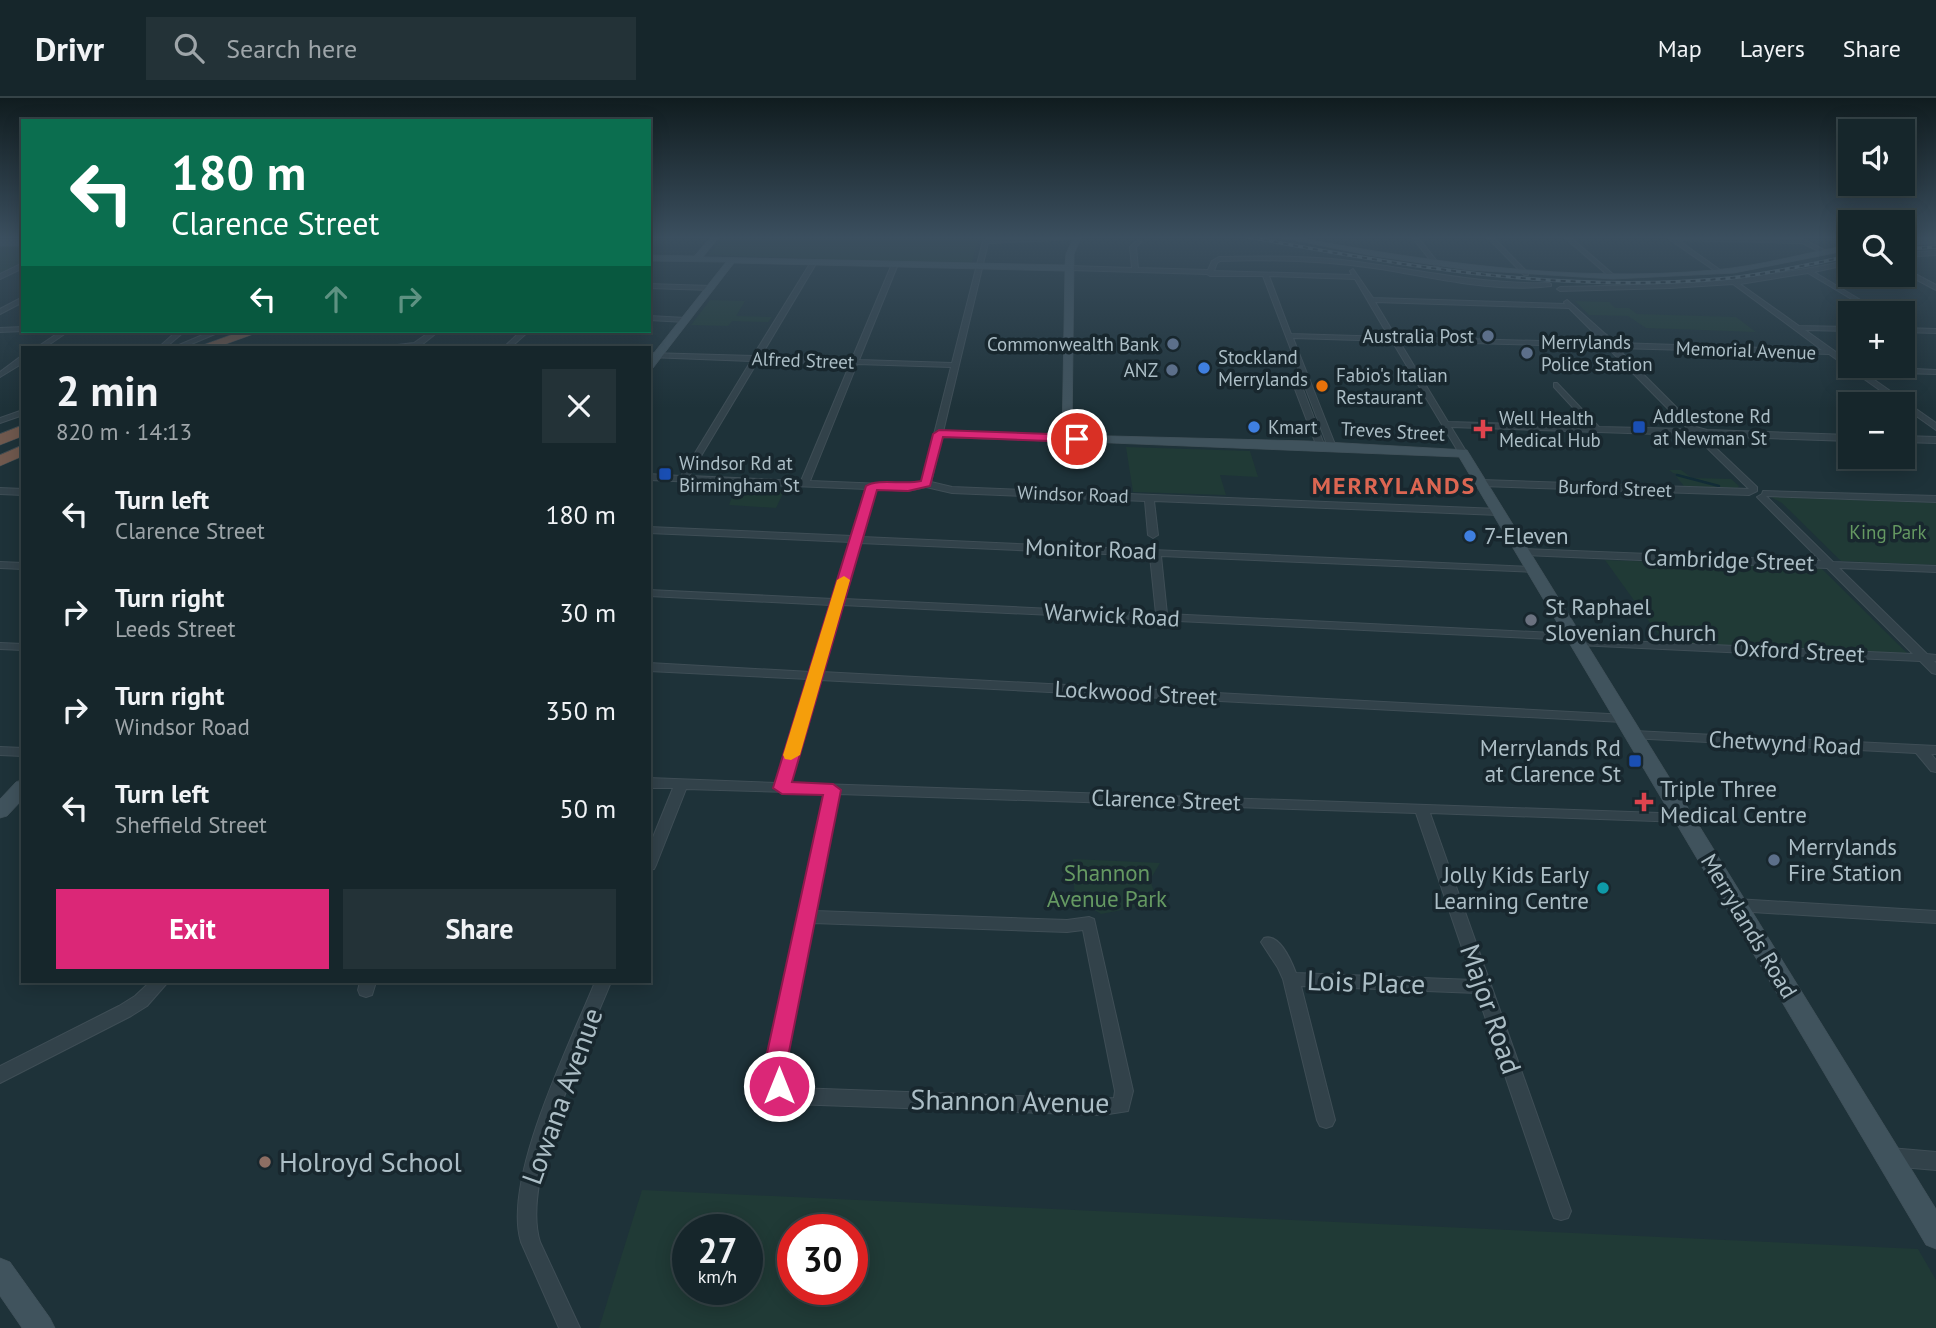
<!DOCTYPE html>
<meta charset="utf-8">
<style>
:root{--surface:#16262b;--page:#233237;--text:#f1f3f6;--muted:#9ea5a9;--line:#354347;--accent:#db2777}
body{margin:0;font-family:"PT Sans",sans-serif;background:var(--page);color:var(--text);height:100vh;display:flex;flex-direction:column;font-size:26px;white-space:nowrap}
*{box-sizing:border-box;margin:0}
p{font-size:23px;color:var(--muted)}
.icon{flex:none;width:38px;height:38px;fill:none;stroke:currentColor;stroke-width:2;stroke-linecap:round;stroke-linejoin:round}
.map{position:relative;flex:1;overflow:hidden}
.drawer{position:absolute;left:21px;top:248px;width:630px;height:637px;display:flex;flex-direction:column;background:var(--surface);border-radius:0px;box-shadow:0 4px 18px #0003,0 0 0 2px var(--line)}
.drawer>*{flex:none}
.top-card{position:absolute;left:21px;top:21px;width:630px;height:214px;border-radius:0px;box-shadow:0 4px 18px #0003,0 0 0 2px var(--line);background:#0b6e4f;color:#fff;overflow:hidden}
.tools{position:absolute;left:1838px;top:21px;display:grid;gap:14px}
.tools a{display:grid;place-items:center;width:77px;height:77px;border-radius:0px;background:var(--surface);box-shadow:0 4px 18px #0003,0 0 0 2px var(--line);font-size:35px}
.speed{position:absolute;left:672px;top:1116px;display:flex;gap:14px;font-size:35px;font-weight:700;text-align:center}
.speed>*{display:grid;place-content:center;width:91px;height:91px;border-radius:50%;background:var(--surface);box-shadow:0 4px 18px #0003,0 0 0 2px var(--line);line-height:1}
.speed small{font-size:18px;font-weight:400}
.speed .limit{border:10px solid #d22;background:#fff;color:#111}
.pin{position:absolute;display:grid;place-items:center;width:60px;height:60px;color:#fff;margin:-30px;border:4px solid #fff;border-radius:50%;box-shadow:0 2px 7px #0007}
.me{position:absolute;width:77px;margin:-38px;rotate:0deg;stroke-linejoin:round;filter:drop-shadow(0 0 5px #0008)}
.turn{display:flex;align-items:center;gap:24px;height:147px;padding:0 35px;font-size:32px}
.turn .icon{width:91px;height:91px;stroke-width:2.5}
.turn b{display:block;font-size:49px;line-height:60px}
.lanes{display:flex;align-items:center;height:66px;padding:0 35px;background:#0003;justify-content:center;gap:35px;direction:ltr}
.lanes .off{opacity:.35}
.round{display:grid;place-items:center;flex:none;width:74px;height:74px;border-radius:0px;background:var(--page)}
.headline{display:flex;align-items:center;justify-content:space-between;height:119px;padding:0 35px}
h1{font-size:42px;font-weight:600;line-height:52px}
.cta{display:flex;gap:14px;margin-top:auto;padding:14px 35px}
.cta a{flex:1;height:80px;border-radius:0px;background:var(--accent);color:#fff;font-size:28px;font-weight:600;line-height:80px;text-align:center}
.cta a+a{background:var(--page);color:var(--text)}
ul{padding:0;list-style:none}
li{display:flex;align-items:center;gap:21px;height:98px;padding:0 35px}
li div{flex:1}
li b{display:block;font-size:26px}
li em{font-style:normal}
header{display:flex;align-items:center;gap:42px;box-sizing:border-box;height:98px;padding:0 35px;background:var(--surface);border-bottom:2px solid var(--line)}
header strong{font-size:33px}
nav{display:flex;gap:38px;margin-inline-start:auto;font-size:24px}
.search{width:490px;height:63px;background:var(--page);display:flex;align-items:center;gap:18px;box-sizing:border-box;padding:0 24px;border-radius:0px;color:var(--muted);font-size:26px}
.map>svg:first-child{display:block}
.green{fill:#203a36;fill-rule:evenodd}
.lines{fill:none;stroke-linecap:round;stroke-linejoin:round}
.stream{stroke:#122c37;stroke-width:2.5}
.street-casing{stroke:#3f4e56;stroke-width:2}
.secondary-casing{stroke:#3f4e56;stroke-width:1}
.highway-casing{stroke:#3d4d54;stroke-width:1}
.street{fill:#32424a;fill-rule:evenodd}
.secondary{fill:#40535d;fill-rule:evenodd}
.highway{fill:#70594e;fill-rule:evenodd}
.rail-casing{stroke:#546871;stroke-width:3.5}
.rail{stroke:#18272e;stroke-width:2;stroke-dasharray:5;stroke-linecap:butt}
.route{fill:#db2777;stroke:#8e194d;stroke-width:2}
.slow{fill:#f59e0b}
.service-dot{fill:#5c6f8a;stroke:#18272e;stroke-width:2.5}
.shop-dot{fill:#3f7fe0;stroke:#18272e;stroke-width:2.5}
.food-dot{fill:#e8710a;stroke:#18272e;stroke-width:2.5}
.transit-dot{fill:#1a4fb4;stroke:#18272e;stroke-width:2.5}
.health-dot{fill:#e0444e;stroke:#18272e;stroke-width:2.5}
.worship-dot{fill:#6b7280;stroke:#18272e;stroke-width:2.5}
.culture-dot{fill:#0f9aa8;stroke:#18272e;stroke-width:2.5}
.education-dot{fill:#8d6e63;stroke:#18272e;stroke-width:2.5}
.labels{text-anchor:middle;stroke-width:7;stroke-linejoin:round;paint-order:stroke}
.far-poi-label{font-size:19px;fill:#acbec6;stroke:#18272e;text-anchor:start}
.far-street-label{font-size:19px;fill:#acbec6;stroke:#18272e}
.far-park-label{font-size:19px;fill:#659962;stroke:#18272e}
.poi-label{font-size:23px;fill:#acbec6;stroke:#18272e;text-anchor:start}
.street-label{font-size:23px;fill:#acbec6;stroke:#18272e}
.park-label{font-size:23px;fill:#659962;stroke:#18272e}
.far-district-label{font-size:24px;font-weight:bold;letter-spacing:2px;fill:#dc6652;stroke:#18272e}
.near-street-label{font-size:28px;fill:#acbec6;stroke:#18272e}
.near-poi-label{font-size:28px;fill:#acbec6;stroke:#18272e;text-anchor:start}
</style>
<header>
<strong>Drivr</strong>
<div class="search"><svg class="icon" aria-label="search" viewBox="0 0 24 24"><circle cx="10" cy="10" r="6"/><path d="M15 15l6 6"/></svg>Search here</div>
<nav><a>Map</a><a>Layers</a><a>Share</a></nav>
</header>
<div class="map">
<svg width="1936" height="1230" viewBox="0 0 1936 1230">
<rect width="100%" height="100%" fill="#1e3239"/>
<path class="green" d="M724,138H994L978,142L972,164L967,166L709,157Z
M0,147L23,148V164L0,176Z
M710,202L745,203L736,218L772,219L768,224L732,223L728,228L691,227Z
M1575,203L1609,204L1615,210H1629L1637,216L1736,219L1756,234L1646,230L1628,218L1589,217Z
M1126,349L1250,353L1258,379L1220,377L1226,397L1133,394Z
M1669,372H1681L1692,380L1731,381L1739,388L1737,390L1684,388L1675,377L1719,387L1673,375Z
M736,389L785,391L776,410L729,407Z
M1771,399L1936,405V467L1841,463L1782,405Z
M1605,462L1821,470L1907,555L1666,547Z
M1073,761L1160,765L1150,782L1158,805L1101,816L1090,809L1075,812Z
M642,1092L1918,1151L1936,1182V1230H599ZM688,1132H747V1192H688ZM793,1132H852V1192H793Z"/>
<g class="lines">
<path class="stream" d="M1677,377L1719,388"/>
<g class="street-casing">
<path id="street" d="M1077,138L1079,141L988,145L943,334L1066,337L1070,340L1066,343L942,339L931,384L952,389L1499,411L1504,414L1499,417L1154,403L1158,437L1153,440L1148,437L1145,403L952,395L926,389L908,393L876,391L862,439L1533,469L1538,472L1537,474L1161,458L1167,516L1574,536L1578,537V541L1913,556L1827,470L1523,457L1518,454L1523,451L1821,463L1757,399L1762,396L1763,393L1936,398V404L1766,398L1833,464L1936,468V474L1839,470L1927,556L1936,557V563H1934L1936,565V576L1932,575L1920,563L1577,547L1573,546V542L842,507L822,574L1627,617L1629,620L1623,624L820,582L790,685L1688,716L1690,719L1688,722L1683,724L1430,715L1571,1113L1568,1120L1561,1122L1554,1120L1551,1113L1477,895L1301,888L1335,1022L1332,1028L1326,1030L1320,1028L1317,1022L1283,881L1278,870L1261,844L1264,840C1279,835 1291,862 1296,875L1473,882L1416,715L839,696L815,813L1067,822L1089,819L1094,821L1133,993L1128,1013L1102,1017L792,1006L773,994L766,969L826,695L686,691L656,767L654,771L649,772V749L673,690H649V680L777,685L809,581L649,573V565L811,574L831,507L649,498V492L833,501L851,444L649,435V429L852,438L867,391L649,382V376L681,378L751,263L649,259V255L753,258L811,164L814,162L817,164L761,258L852,261L892,166L895,164L898,166L859,262L952,265L983,143L989,140ZM758,263L850,266L801,383L689,378ZM857,266L951,269L922,384L908,387L810,383ZM860,445L1150,458L1156,516L844,501ZM813,825L1067,834L1083,832L1115,993L1114,1000L1102,1001L795,990L787,984L784,969Z
M1411,138H1417L1439,166V168H1435Z
M1486,138H1492L1528,175V177H1524Z
M1563,138H1569L1615,178V180H1611Z
M1668,138L1795,141L1797,138L1826,153L1821,154L1802,145L1678,142L1720,172L1718,175L1669,141Z
M1932,138H1936V140L1933,139Z
M1138,142L1141,144L1136,149L1138,170L1208,172L1212,163L1219,159C1260,158 1301,158 1342,162C1411,170 1479,187 1549,185L1551,186V188C1495,195 1436,180 1381,171C1328,163 1274,161 1220,163L1217,165L1214,173L1352,177L1350,173L1353,171L1373,200L1565,206L1564,204L1567,202L1604,235L1617,245L1822,252L1733,186L1670,190L1560,193L1557,191L1560,189C1658,187 1754,184 1850,162V166L1814,174L1882,215H1875L1808,175L1740,186L1799,228L1850,229V233L1805,232L1850,264V268L1936,272V276L1863,274L1936,325V332L1829,256L1617,250L1696,329L1707,332L1850,337V343L1707,338L1694,334L1688,337L1451,329L1467,355L1463,358L1459,355L1392,243L1293,240L1336,349L1332,352L1328,349L1263,178H1210L1207,176L1070,172L1067,170L1070,168L1132,170L1130,149ZM1269,178L1355,181L1389,239L1291,236ZM1375,204L1569,210L1598,239L1609,245L1396,239ZM1399,243L1612,249L1611,253L1688,331L1599,329L1557,285H1554V289L1590,328L1448,324Z
M1936,153V157L1902,159V155Z
M23,165V170L0,181V176Z
M1902,169L1936,187V192L1902,174Z
M649,186L711,188L714,190L711,192L649,190Z
M23,199V204L0,216V211Z
M649,218L686,220L689,222L686,224L649,222Z
M23,229V233H24L0,234V230Z
M1902,230L1936,231V235L1902,234Z
M61,233H69L44,250H36Z
M177,233H185L165,250H158Z
M212,233H222L182,250H172Z
M431,233H439L419,249L385,250L389,248L414,245Z
M521,233H529L510,250H503Z
M20,259H23V265L0,279V274Z
M1294,284L1301,286L1325,349L1324,351L1317,349L1293,286Z
M23,312V317L0,325V320Z
M1701,336L1757,389V393L1749,397L1481,388L1476,385L1481,382L1749,391L1698,341V337Z
M1902,338L1936,339V345L1902,344Z
M0,390L23,391V397L0,396Z
M0,464L23,465V471L0,470Z
M0,545L23,546V552L0,551Z
M1634,633L1936,648V656H1931L1936,662V674L1931,673L1916,655L1630,640L1628,637L1630,634Z
M0,649L23,650V658L0,657Z
M1736,801L1936,813V825L1736,813L1731,811L1729,807L1731,803Z
M150,884H168L147,908L131,918L0,985V968L119,908L135,898Z
M360,884H376L372,897L366,899L360,897L358,892Z
M595,884H611C586,946 520,1081 540,1144L580,1230H559L521,1144C502,1081 570,946 595,884Z
M1890,1050L1936,1054V1072L1890,1068L1884,1065L1881,1059L1884,1053Z"/>
</g>
<g class="secondary-casing">
<path id="secondary" d="M712,138H720L703,159L1065,167L1066,156L1074,138H1082L1074,156L1072,337L1308,343L1467,352L1936,1111V1151L1926,1147L1459,359L1062,343L1065,173L734,165L653,270L649,271V261L726,164L649,163V157L694,158Z
M1273,138H1289C1429,164 1571,185 1714,172C1760,168 1804,155 1850,147V152L1734,175L1613,181L1468,172L1373,158Z
M1936,140V146L1902,147V141Z
M0,142H23V148H0Z
M23,682V701L7,718L0,720V701L16,684Z
M0,1160L10,1164L50,1220L55,1230H22L0,1198Z"/>
</g>
<g class="highway-casing">
<path id="highway" d="M242,233H262L215,250H195Z
M23,327V338L0,347V336Z
M23,347V358L0,368V357Z"/>
</g>
<use href="#street" class="street"/>
<use href="#secondary" class="secondary"/>
<use href="#highway" class="highway"/>
<g class="rail-casing">
<path id="rail" d="M1244,138C1405,169 1566,196 1730,180C1770,176 1810,166 1850,158
M1902,151L1936,149"/>
</g>
<use href="#rail" class="rail"/>
</g>
<linearGradient id="sky" x2="0" y2="1"><stop stop-color="#101c1f"/><stop offset="0.45" stop-color="#3b4f5f"/><stop offset="1" stop-color="#3b4f5f" stop-opacity="0"/></linearGradient>
<rect width="1936" height="310" fill="url(#sky)"/>
<path class="route" d="M939,332L1077,337L1082,341L1077,344L943,339L930,388L908,393L877,392L792,684L833,686L841,692L786,969L790,988L787,995L779,998L771,995L764,969L823,697L782,696L773,690L866,388C878,380 904,387 921,383L933,336Z"/>
<path class="slow" d="M844,478L850,482L800,657L791,662L785,661L783,657L837,482Z"/>
<g class="service-dot">
<circle cx="1488" cy="238" r="7"/>
<circle cx="1173" cy="246" r="7"/>
<circle cx="1527" cy="255" r="7"/>
<circle cx="1172" cy="272" r="7"/>
<circle cx="1774" cy="762" r="7"/>
</g>
<g class="shop-dot">
<circle cx="1204" cy="270" r="7"/>
<circle cx="1254" cy="329" r="7"/>
<circle cx="1470" cy="438" r="7"/>
</g>
<circle class="food-dot" cx="1322" cy="288" r="7"/>
<g class="transit-dot">
<rect x="1632" y="322" width="14" height="14" rx="3.5"/>
<rect x="658" y="369" width="14" height="14" rx="3.5"/>
<rect x="1628" y="656" width="14" height="14" rx="3.5"/>
</g>
<g class="health-dot">
<path d="M1479.5 320.5h7v7h7v7h-7v7h-7v-7h-7v-7h7z"/>
<path d="M1640.5 693.5h7v7h7v7h-7v7h-7v-7h-7v-7h7z"/>
</g>
<circle class="worship-dot" cx="1531" cy="522" r="7"/>
<circle class="culture-dot" cx="1603" cy="790" r="7"/>
<circle class="education-dot" cx="265" cy="1064" r="7"/>
<g class="labels">
<g class="far-poi-label">
<text x="1474" y="245" text-anchor="end">Australia Post</text>
<text x="1541" y="251">Merrylands<tspan x="1541" dy="22">Police Station</tspan></text>
<text x="1159" y="253" text-anchor="end">Commonwealth Bank</text>
<text x="1218" y="266">Stockland<tspan x="1218" dy="22">Merrylands</tspan></text>
<text x="1158" y="279" text-anchor="end">ANZ</text>
<text x="1336" y="284">Fabio's Italian<tspan x="1336" dy="22">Restaurant</tspan></text>
<text x="1653" y="325">Addlestone Rd<tspan x="1653" dy="22">at Newman St</tspan></text>
<text x="1499" y="327">Well Health<tspan x="1499" dy="22">Medical Hub</tspan></text>
<text x="1268" y="336">Kmart</text>
<text x="679" y="372">Windsor Rd at<tspan x="679" dy="22">Birmingham St</tspan></text>
</g>
<g class="far-street-label">
<text transform="translate(1746 252) rotate(2)" y="7">Memorial Avenue</text>
<text transform="translate(803 262) rotate(2)" y="7">Alfred Street</text>
<text transform="translate(1393 333) rotate(3)" y="7">Treves Street</text>
<text transform="translate(1615 390) rotate(2)" y="7">Burford Street</text>
<text transform="translate(1073 396) rotate(2)" y="7">Windsor Road</text>
</g>
<g class="far-park-label">
<text x="1888" y="441">King Park</text>
</g>
<g class="poi-label">
<text x="1484" y="446">7-Eleven</text>
<text x="1545" y="517">St Raphael<tspan x="1545" dy="26">Slovenian Church</tspan></text>
<text x="1621" y="658" text-anchor="end">Merrylands Rd<tspan x="1621" dy="26">at Clarence St</tspan></text>
<text x="1660" y="699">Triple Three<tspan x="1660" dy="26">Medical Centre</tspan></text>
<text x="1788" y="757">Merrylands<tspan x="1788" dy="26">Fire Station</tspan></text>
<text x="1589" y="785" text-anchor="end">Jolly Kids Early<tspan x="1589" dy="26">Learning Centre</tspan></text>
</g>
<g class="street-label">
<text transform="translate(1091 451) rotate(2)" y="8">Monitor Road</text>
<text transform="translate(1729 462) rotate(2)" y="8">Cambridge Street</text>
<text transform="translate(1112 517) rotate(3)" y="8">Warwick Road</text>
<text transform="translate(1799 553) rotate(3)" y="8">Oxford Street</text>
<text transform="translate(1136 595) rotate(3)" y="8">Lockwood Street</text>
<text transform="translate(1785 645) rotate(3)" y="8">Chetwynd Road</text>
<text transform="translate(1166 702) rotate(2)" y="8">Clarence Street</text>
<text transform="translate(1749 828) rotate(59)" y="8">Merrylands Road</text>
</g>
<g class="park-label">
<text x="1107" y="783">Shannon<tspan x="1107" dy="26">Avenue Park</tspan></text>
</g>
<g class="far-district-label">
<text x="1394" y="396">MERRYLANDS</text>
</g>
<g class="near-street-label">
<text transform="translate(1366 884) rotate(2)" y="10">Lois Place</text>
<text transform="translate(1491 911) rotate(71)" y="10">Major Road</text>
<text transform="translate(562 998) rotate(-70)" y="10">Lowana Avenue</text>
<text transform="translate(1010 1003) rotate(1)" y="10">Shannon Avenue</text>
</g>
<g class="near-poi-label">
<text x="279" y="1074">Holroyd School</text>
</g>
</g>
</svg>
<div class="tools">
<a><svg class="icon" aria-label="sound" viewBox="0 0 24 24"><path d="M4 9h4l5-4v14l-5-4H4zM17 9q2 3 0 6"/></svg></a>
<a><svg class="icon" aria-label="search" viewBox="0 0 24 24"><circle cx="10" cy="10" r="6"/><path d="M15 15l6 6"/></svg></a>
<a>+</a>
<a>−</a>
</div>
<div class="speed"><div>27<small>km/h</small></div><div class="limit">30</div></div>
<div class="pin" style="left:1077px;top:341px;background:#d93025"><svg class="icon" aria-label="arrive" viewBox="0 0 24 24"><path d="M6 21V4h12l-3 4 3 4H6"/></svg></div>
<svg class="me" style="left:779px;top:988px" viewBox="-20 -20 40 40"><circle r="17" fill="#db2777" stroke="#fff" stroke-width="3"/><path d="M0-11L8 9 0 5-8 9z" fill="#fff"/></svg>
<div class="top-card">
<div class="turn"><svg class="icon" aria-label="left" viewBox="0 0 24 24"><path d="M17 20v-9H6M10 6l-5 5 5 5"/></svg><div><b>180 m</b>Clarence Street</div></div>
<div class="lanes"><svg class="icon" aria-label="left" viewBox="0 0 24 24"><path d="M17 20v-9H6M10 6l-5 5 5 5"/></svg><svg class="icon off" aria-label="ahead" viewBox="0 0 24 24"><path d="M12 20V5M6 11l6-6 6 6"/></svg><svg class="icon off" aria-label="right" viewBox="0 0 24 24"><path d="M7 20v-9h11M14 6l5 5-5 5"/></svg></div>
</div>
<section class="drawer">
<div class="headline"><div><h1>2 min</h1><p>820 m · 14:13</p></div><a class="round"><svg class="icon" aria-label="close" viewBox="0 0 24 24"><path d="M6 6l12 12M18 6L6 18"/></svg></a></div>
<ul>
<li><svg class="icon" aria-label="left" viewBox="0 0 24 24"><path d="M17 20v-9H6M10 6l-5 5 5 5"/></svg><div><b>Turn left</b><p>Clarence Street</p></div><em>180 m</em></li>
<li><svg class="icon" aria-label="right" viewBox="0 0 24 24"><path d="M7 20v-9h11M14 6l5 5-5 5"/></svg><div><b>Turn right</b><p>Leeds Street</p></div><em>30 m</em></li>
<li><svg class="icon" aria-label="right" viewBox="0 0 24 24"><path d="M7 20v-9h11M14 6l5 5-5 5"/></svg><div><b>Turn right</b><p>Windsor Road</p></div><em>350 m</em></li>
<li><svg class="icon" aria-label="left" viewBox="0 0 24 24"><path d="M17 20v-9H6M10 6l-5 5 5 5"/></svg><div><b>Turn left</b><p>Sheffield Street</p></div><em>50 m</em></li>
</ul>
<div class="cta"><a>Exit</a><a>Share</a></div>
</section>
</div>
